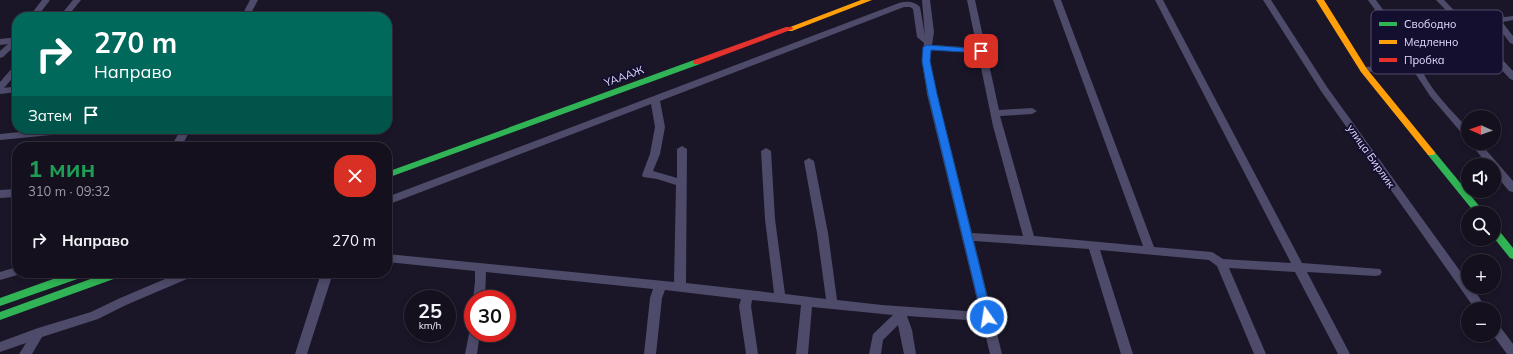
<!DOCTYPE html>
<html lang="ru">
<meta charset="utf-8">
<style>
:root{--surface:#14101e;--page:#1d1927;--text:#f1f3f6;--muted:#9d9da4;--line:#33303c}
body{margin:0;font-family:Mulish,sans-serif;background:var(--page);color:var(--text);height:100vh;display:flex;flex-direction:column;font-size:15px;white-space:nowrap}
*{box-sizing:border-box;margin:0}
p{font-size:13px;color:var(--muted)}
.icon{flex:none;width:22px;height:22px;fill:none;stroke:currentColor;stroke-width:2;stroke-linecap:round;stroke-linejoin:round}
.map{position:relative;flex:1;overflow:hidden}
.details{position:absolute;left:12px;top:142px;width:380px;height:136px;display:flex;flex-direction:column;background:var(--surface);border-radius:16px;box-shadow:0 2px 6px #0003,0 0 0 1px var(--line)}
.details>*{flex:none}
.guide{position:absolute;left:12px;top:12px;width:380px;height:122px;border-radius:16px;box-shadow:0 2px 6px #0003,0 0 0 1px var(--line);background:#00695c;color:#fff;overflow:hidden}
.needle{width:26px;rotate:272deg}
.controls{position:absolute;left:1461px;top:110px;display:grid;gap:8px}
.controls a{display:grid;place-items:center;width:40px;height:40px;border-radius:50%;background:var(--surface);box-shadow:0 2px 6px #0003,0 0 0 1px var(--line);font-size:20px}
.speed{position:absolute;left:404px;top:290px;display:flex;gap:8px;font-size:20px;font-weight:700;text-align:center}
.speed>*{display:grid;place-content:center;width:52px;height:52px;border-radius:50%;background:var(--surface);box-shadow:0 2px 6px #0003,0 0 0 1px var(--line);line-height:1}
.speed small{font-size:10px;font-weight:400}
.speed .limit{border:6px solid #d22;background:#fff;color:#111}
.pin{position:absolute;display:grid;place-items:center;width:34px;height:34px;color:#fff;margin:-17px;border-radius:8px;box-shadow:0 2px 6px #0006}
.me{position:absolute;width:44px;margin:-22px;rotate:347deg;stroke-linejoin:round;filter:drop-shadow(0 0 3px #0008)}
.turn{display:flex;align-items:center;gap:14px;height:84px;padding:0 16px;font-size:18px}
.turn .icon{width:52px;height:52px;stroke-width:2.5}
.turn b{display:block;font-size:28px;line-height:34px}
.then{display:flex;align-items:center;height:38px;padding:0 16px;background:#0003;gap:8px;font-size:15px}
.round{display:grid;place-items:center;flex:none;width:42px;height:42px;border-radius:16px;background:var(--page)}
.overview{display:flex;align-items:center;justify-content:space-between;height:68px;padding:0 16px}
h1{font-size:24px;font-weight:700;line-height:30px;color:#1e9e55}
ul{padding:0;list-style:none}
li{display:flex;align-items:center;gap:12px;height:60px;padding:0 16px}
li div{flex:1}
li b{display:block;font-size:15px}
li em{font-style:normal}
.map>svg:first-child{display:block}
.lines{fill:none;stroke-linecap:round;stroke-linejoin:round}
.street{fill:#4d4b69;fill-rule:evenodd}
.fast{fill:#30b455;fill-rule:evenodd}
.slow{fill:#ff9f0a;fill-rule:evenodd}
.jam{fill:#e5322d;fill-rule:evenodd}
.route{fill:#1a73e8;stroke:#114b97}
.labels{text-anchor:middle;stroke-width:4;stroke-linejoin:round;paint-order:stroke}
.street-label{font-size:11px;fill:#e2ddff;stroke:#150f2f}
.key{fill:#150f2f;stroke:#524d6d;stroke-width:1}
.key-label{font-size:11px;fill:#e2ddff}
</style>
<div class="map">
<svg width="1513" height="354" viewBox="0 0 1513 354">
<rect width="100%" height="100%" fill="#1a1628"/>
<g class="lines">
<path class="street" d="M42,0H50L37,17H29Z
M73,0H81L67,17H59Z
M250,0H258L249,17H241Z
M922,0H930L934,32L932,45L977,48L967,0H975L999,110L1032,108L1037,111L1032,114L1000,116L1034,236L1143,246L1053,0H1061L1154,247L1212,252L1223,259L1291,263L1155,0H1163L1302,263L1380,269L1382,272L1380,275L1376,276L1307,272L1350,354H1338L1295,272L1229,268L1266,354H1254L1217,266L1209,260L1100,250L1133,354H1121L1089,249L974,241L1002,354H990L982,321L907,316L912,330L916,354H904L898,325L883,340L881,354H869L873,334L893,315L812,307L808,354H796L801,305L752,300L751,306L758,354H746L739,306L741,299L665,290L662,298L656,354H644L650,298L653,289L486,272L485,299H473L475,282V271L387,262V254L674,282L676,185L657,179L643,177L642,175L650,154L655,127L651,104L387,205V197L899,3C907,1 914,1 920,7L925,36ZM904,7H910L913,9L917,37L924,43L922,61L927,94L980,312L882,305L837,300L828,233L814,161L809,158L804,161L817,233L826,299L785,294L775,219L771,151L766,148L761,151L765,219L774,293L686,283L687,149L682,146L677,149V178L653,171L660,154L665,127L660,101ZM931,50L978,53L993,126L1023,236L972,233L937,94L930,61Z
M1263,0H1271L1327,87L1468,282V287H1472L1487,309H1475L1321,91Z
M1368,0H1376L1418,59C1425,86 1450,108 1468,129V138L1465,137L1430,96L1413,70L1361,72L1360,70L1361,68L1364,67L1411,65L1410,59Z
M1436,0H1444L1481,38H1484L1485,41L1513,71V80L1510,79L1477,43L1457,42L1456,40L1457,38L1472,37Z
M1513,16V20L1502,22L1513,36V44L1510,43L1493,20L1497,18Z
M17,37V44L3,57L0,58V51L8,44L0,45V39Z
M17,65V73L4,88L17,86V92L0,94V82L14,66Z
M50,129H87L82,132L0,140V134Z
M181,129H191L181,147H171Z
M1470,143H1480L1513,181V192L1509,191L1494,173V165H1488Z
M17,189V197L0,198V190Z
M17,267V273H22L21,274L0,280V272Z
M179,273H196L194,276L126,305L98,319L42,337L32,354H19L26,343L0,352V342L38,328L91,312L118,299Z
M321,273H333L307,354H295Z
M1494,322L1498,324L1513,344V354H1507L1493,335Z
M473,328V333H480L477,354H465L470,329Z"/>
<path class="fast" d="M694,60H700L701,62L700,64L387,178V172Z
M1431,150L1434,151L1485,213H1475L1428,155L1427,153Z
M1494,227L1497,228L1513,248V259L1510,258L1494,238Z
M70,273H87L86,276L0,306V298Z
M107,273H123L122,276L0,320V312Z"/>
<path class="slow" d="M861,0H872L792,31H786L785,29Z
M1316,0H1324L1367,69L1434,151L1435,153L1434,155H1428L1361,72Z"/>
<path class="jam" d="M786,27H792L793,29L700,64H694L693,62L694,60Z"/>
</g>
<path class="route" d="M927,45L981,49L985,51L981,53L931,50L930,61L937,94L992,317L991,320L987,322L983,320L982,317L928,94L922,61L923,47Z"/>
<g class="labels">
<g class="street-label">
<text transform="translate(624 76) rotate(-20)" y="4">ҮАААЖ</text>
<text transform="translate(1371 156) rotate(55)" y="4">улица Бирлик</text>
</g>
</g>
<rect x="1371" y="10" width="132" height="64" rx="6" class="key"/>
<rect x="1379" y="22" width="18" height="4" fill="#30b455"/>
<rect x="1379" y="40" width="18" height="4" fill="#ff9f0a"/>
<rect x="1379" y="58" width="18" height="4" fill="#e5322d"/>
<g class="key-label">
<text x="1404" y="28">Свободно</text>
<text x="1404" y="46">Медленно</text>
<text x="1404" y="64">Пробка</text>
</g>
</svg>
<div class="controls">
<a><svg class="needle" viewBox="-14 -14 28 28"><path d="M0-13l5 13h-10z" fill="#e53935"/><path d="M0 13l5-13h-10z" fill="#9d9da4"/></svg></a>
<a><svg class="icon" aria-label="sound" viewBox="0 0 24 24"><path d="M4 9h4l5-4v14l-5-4H4zM17 9q2 3 0 6"/></svg></a>
<a><svg class="icon" aria-label="search" viewBox="0 0 24 24"><circle cx="10" cy="10" r="6"/><path d="M15 15l6 6"/></svg></a>
<a>+</a>
<a>−</a>
</div>
<div class="speed"><div>25<small>km/h</small></div><div class="limit">30</div></div>
<div class="pin" style="left:981px;top:51px;background:#d93025"><svg class="icon" aria-label="arrive" viewBox="0 0 24 24"><path d="M6 21V4h12l-3 4 3 4H6"/></svg></div>
<svg class="me" style="left:987px;top:317px" viewBox="-20 -20 40 40"><circle r="17" fill="#1a73e8" stroke="#fff" stroke-width="3"/><path d="M0-11L8 9 0 5-8 9z" fill="#fff"/></svg>
<div class="guide">
<div class="turn"><svg class="icon" aria-label="right" viewBox="0 0 24 24"><path d="M7 20v-9h11M14 6l5 5-5 5"/></svg><div><b>270 m</b>Направо</div></div>
<div class="then">Затем<svg class="icon" aria-label="arrive" viewBox="0 0 24 24"><path d="M6 21V4h12l-3 4 3 4H6"/></svg></div>
</div>
<section class="details">
<div class="overview"><div><h1>1 мин</h1><p>310 m · 09:32</p></div><a class="round" style="background:#d93025;color:#fff"><svg class="icon" aria-label="close" viewBox="0 0 24 24"><path d="M6 6l12 12M18 6L6 18"/></svg></a></div>
<ul>
<li><svg class="icon" aria-label="right" viewBox="0 0 24 24"><path d="M7 20v-9h11M14 6l5 5-5 5"/></svg><div><b>Направо</b></div><em>270 m</em></li>
</ul>
</section>
</div>
